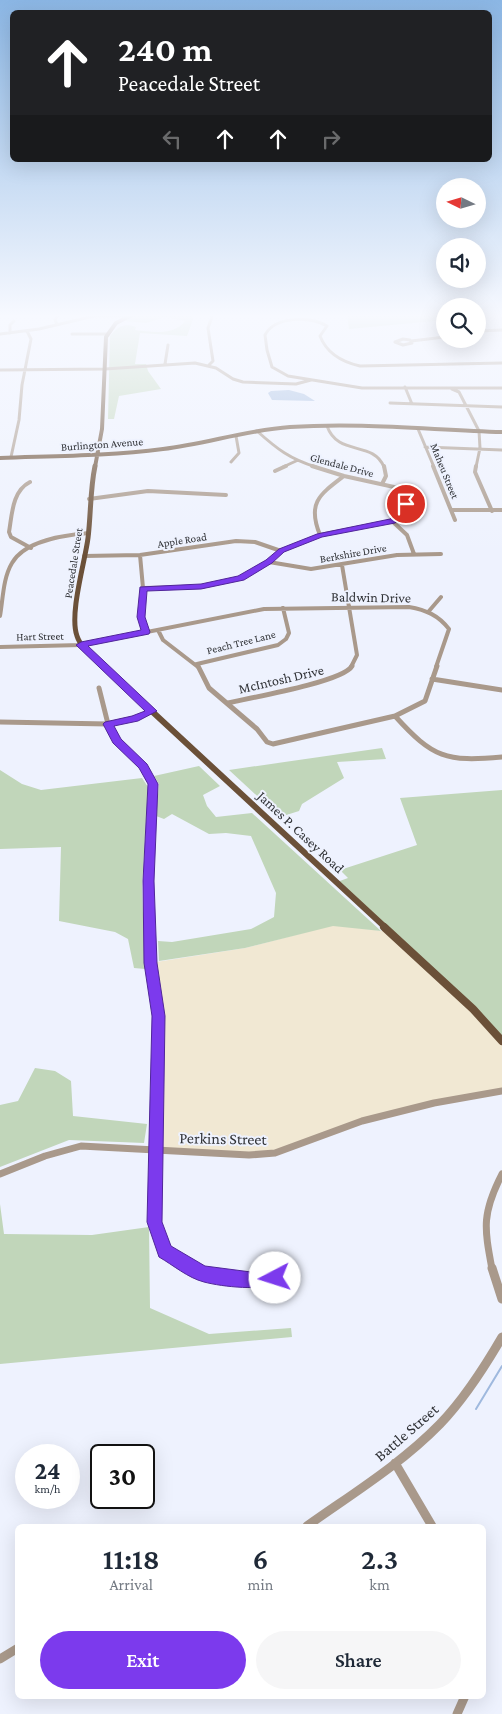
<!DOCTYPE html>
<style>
:root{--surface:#fff;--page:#f6f6f7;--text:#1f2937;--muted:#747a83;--accent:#7c3aed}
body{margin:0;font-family:"Crimson Pro",serif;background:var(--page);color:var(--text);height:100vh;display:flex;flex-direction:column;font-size:19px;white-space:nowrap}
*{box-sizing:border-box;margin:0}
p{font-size:16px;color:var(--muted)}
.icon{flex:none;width:28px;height:28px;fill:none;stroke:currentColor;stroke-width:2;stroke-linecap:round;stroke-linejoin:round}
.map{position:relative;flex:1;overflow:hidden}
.panel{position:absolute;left:15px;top:1524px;width:471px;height:175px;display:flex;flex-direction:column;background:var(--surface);border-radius:8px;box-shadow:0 5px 20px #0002}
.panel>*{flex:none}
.guide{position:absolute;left:10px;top:10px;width:482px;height:152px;border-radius:8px;box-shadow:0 5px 20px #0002;background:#202124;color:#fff;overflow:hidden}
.needle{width:32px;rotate:275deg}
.fabs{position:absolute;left:436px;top:178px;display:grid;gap:10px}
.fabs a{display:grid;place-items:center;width:50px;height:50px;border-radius:50%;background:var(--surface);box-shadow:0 5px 20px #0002;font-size:25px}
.speed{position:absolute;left:15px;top:1444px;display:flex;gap:10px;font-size:25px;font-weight:700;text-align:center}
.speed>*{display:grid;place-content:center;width:65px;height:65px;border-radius:50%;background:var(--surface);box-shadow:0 5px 20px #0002;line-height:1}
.speed small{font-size:12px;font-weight:400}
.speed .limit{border:2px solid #111;border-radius:8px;background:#fff;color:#111}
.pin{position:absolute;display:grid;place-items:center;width:42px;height:42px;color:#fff;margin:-21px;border:2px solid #fff;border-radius:50%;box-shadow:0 1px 5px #0007}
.me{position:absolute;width:55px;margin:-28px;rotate:265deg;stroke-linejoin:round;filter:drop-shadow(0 0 4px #0008)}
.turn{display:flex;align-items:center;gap:18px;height:105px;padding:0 25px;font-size:22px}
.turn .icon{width:65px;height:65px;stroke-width:2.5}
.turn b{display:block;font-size:35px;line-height:42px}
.lanes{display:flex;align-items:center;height:48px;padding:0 25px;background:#0003;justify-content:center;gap:25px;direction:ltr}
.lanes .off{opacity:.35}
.eta{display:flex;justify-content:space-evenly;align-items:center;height:85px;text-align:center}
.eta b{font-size:30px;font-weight:600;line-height:35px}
.button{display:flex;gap:10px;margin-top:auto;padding:10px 25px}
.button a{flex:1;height:58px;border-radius:30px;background:var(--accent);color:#fff;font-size:20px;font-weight:600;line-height:58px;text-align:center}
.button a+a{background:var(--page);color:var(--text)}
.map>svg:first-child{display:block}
.education{fill:#f1e8d3}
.green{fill:#c1d6ba}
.water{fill:#9fb9de}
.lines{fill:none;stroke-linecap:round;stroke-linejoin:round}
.stream{stroke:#9fb9de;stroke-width:2}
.minor-far4{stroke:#a9998b;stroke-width:3}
.minor-far3{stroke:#a9998b;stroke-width:4}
.minor-far2{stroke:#a9998b;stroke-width:5}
.minor-far1{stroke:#a9998b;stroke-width:7}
.minor{stroke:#a9998b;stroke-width:9}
.major-far3{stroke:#6b5038;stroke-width:4}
.major-far2{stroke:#6b5038;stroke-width:5}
.major-far1{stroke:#6b5038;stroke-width:6}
.major{stroke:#6b5038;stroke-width:8}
.route{fill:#7c3aed;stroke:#51269a}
.labels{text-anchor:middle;stroke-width:4;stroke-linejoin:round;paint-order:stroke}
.far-street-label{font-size:11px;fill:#303236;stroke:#eef2fe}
.street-label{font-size:14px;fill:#303236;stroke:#eef2fe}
.near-street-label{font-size:16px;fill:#303236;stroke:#eef2fe}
</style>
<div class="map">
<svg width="502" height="1714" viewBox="0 0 502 1714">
<rect width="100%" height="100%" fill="#eef2fe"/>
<path class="education" d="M333,925L391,932L502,1041V1091L362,1121L275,1153L156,1150L159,1016L150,963L245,948Z"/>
<path class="green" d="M138,314H195L187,336L140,333L135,364H146L148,371L161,389L119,396L114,419H108L110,336C118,326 124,323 136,327L135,330C152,332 174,336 185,321L165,317L146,323L125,321Z
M347,314H445V320L349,329Z
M382,748L386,759L337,762L344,778L302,804L299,811L280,817L229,770Z
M199,766L220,786L203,795L207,806L216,817L252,813L381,931L333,926L245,948L159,961L158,941L172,942L251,929L274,917L276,893L251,836L226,833L209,834L172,814L164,819L156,816L159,784L154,776Z
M0,770L22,784L41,790L142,778L148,787L142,887L145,969L134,968L128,939L115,932L59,921L61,847L0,849Z
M502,790V1041L337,882L348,878L340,870L417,845L400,798Z
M35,1068L55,1071L71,1081L73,1116L147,1124L144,1143L69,1140L0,1167V1105L18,1101Z
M0,1204L4,1234L92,1235L149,1227L150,1308L209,1334L291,1328L292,1337L0,1364Z"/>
<path class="water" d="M289,390L304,394L315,401L272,400L268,393L271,391Z"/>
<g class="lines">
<path class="stream" d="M476,1409L502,1366"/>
<path class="minor-far4" d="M57,324L55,320L58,314
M478,331L502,330
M10,333V325L14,321
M0,334L39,329L94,316H128
M72,334H107
M403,339L410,340L412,343L403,345L395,342Z
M411,341L445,337
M502,363L360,366C342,362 327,354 320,336L327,326C310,316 275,316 265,335L267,350L272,367L288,376L362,388H502
M165,364L168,345
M209,365L213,361L208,328L213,314
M0,370L105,369L195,363L216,368L233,379L243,382L296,384L311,380
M405,387L412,404
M452,389L459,392L479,431L480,448L476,467
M390,403L502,407
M327,426C338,457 373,440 384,467
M418,429L434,467
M257,431C277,449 290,459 316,467
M425,447L502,450
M11,457L19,420L22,385L31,339L27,331
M231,462L239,453L236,436
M283,467L296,461"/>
<path class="minor-far3" d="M433,466L455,520
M476,466L475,472L492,511
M275,471L286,466
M30,482C12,491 12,515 9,532L11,537L31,548
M382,484L386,476L384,466
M89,499L148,491L226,495
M451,510H502
M392,521L407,535L414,554
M320,535C307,503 319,495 344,476
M140,555L143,588L141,617L146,632
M84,556L140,555L236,541L255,542L281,551
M269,562L311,569L397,555L441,554
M342,565L357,655L351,667
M143,588L201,587L241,578L269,562L281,551L320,535L392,521L405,512L406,504L403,495L394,487L344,476L312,466
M429,611L441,597
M0,616C3,599 3,578 12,563C25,540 65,535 89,533
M158,630L163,640L198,667
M0,647L81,645L264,609L409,607C426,610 438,615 449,629L436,667
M197,664L278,645L286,639L289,633L283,608"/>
<path class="minor-far2" d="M198,666L209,688L257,729L267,742L273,744L395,716L425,701L437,666
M432,679L502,690
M99,688L108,724L117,740L143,766L153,784L149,881L150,928
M227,703C249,698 343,682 352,666
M395,716C433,758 446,762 502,757
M0,722L108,724L135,718L152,711"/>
<path class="minor-far1" d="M150,927V963L159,1016L154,1222L165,1252L194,1269
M0,1174L45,1156L81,1146L249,1155L275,1153L362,1121L434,1103L502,1091
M492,1269C484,1227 482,1213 502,1174"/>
<path class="minor" d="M275 1275a9 9 0 1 1 18 0a9 9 0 1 1-18 0Z
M192,1268C216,1282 249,1280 275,1276
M492,1268L502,1299
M395,1463L432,1526
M307,1526C352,1494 401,1464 440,1424C465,1398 484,1368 502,1337
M0,1659L18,1648
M457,1714L465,1696"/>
<path class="major-far3" d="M0,458C54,456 109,456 163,449C205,444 247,430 290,427C360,422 431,430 502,432
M95,467L102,429L106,337L116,323L134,314"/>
<path class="major-far2" d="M95,466C90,490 91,514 88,538C85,562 69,614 77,636C81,649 95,658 105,667"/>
<path class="major-far1" d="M103,666L386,928"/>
<path class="major" d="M384,927L473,1009L502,1041"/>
</g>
<linearGradient id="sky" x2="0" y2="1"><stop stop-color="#8bb6e4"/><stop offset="0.57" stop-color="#f7f9ff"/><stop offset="1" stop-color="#f7f9ff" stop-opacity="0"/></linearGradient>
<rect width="502" height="554" fill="url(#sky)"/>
<path class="route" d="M406,501L410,504L409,512L395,523L322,537L284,552L272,563L244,580L201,589L147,591L145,617L150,632L149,634L88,646L157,711L138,721L114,726L121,739L147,764L158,784L154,881L157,963L165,1016L162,1222L171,1246L205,1266L251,1272L275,1268L280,1270L283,1278L281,1283C262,1291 223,1287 204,1282C188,1278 173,1265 159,1257L147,1222L152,1016L144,963L143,881L148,784L139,768L113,743L103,724L105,722L132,716L145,711L76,645L81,642L141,630L137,617L140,587L201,584L238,576L266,560L279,549L317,534L390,519L401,511L403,504Z"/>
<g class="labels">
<g class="far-street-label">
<text transform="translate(102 444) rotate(-4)" y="4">Burlington Avenue</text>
<text transform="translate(342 465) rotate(15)" y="4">Glendale Drive</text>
<text transform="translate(445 471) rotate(68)" y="4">Maheu Street</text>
<text transform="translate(182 540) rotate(-9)" y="4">Apple Road</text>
<text transform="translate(353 553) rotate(-10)" y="4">Berkshire Drive</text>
<text transform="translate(73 563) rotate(-81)" y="4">Peacedale Street</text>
<text transform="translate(40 636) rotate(-1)" y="4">Hart Street</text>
<text transform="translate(241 642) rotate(-14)" y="4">Peach Tree Lane</text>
</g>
<g class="street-label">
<text transform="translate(371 597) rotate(1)" y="5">Baldwin Drive</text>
<text transform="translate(281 679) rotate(-13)" y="5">McIntosh Drive</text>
<text transform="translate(301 832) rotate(43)" y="5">James P. Casey Road</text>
</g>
<g class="near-street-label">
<text transform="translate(223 1138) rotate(1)" y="6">Perkins Street</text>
<text transform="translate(406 1432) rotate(-41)" y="6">Battle Street</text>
</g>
</g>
</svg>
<div class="fabs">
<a><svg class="needle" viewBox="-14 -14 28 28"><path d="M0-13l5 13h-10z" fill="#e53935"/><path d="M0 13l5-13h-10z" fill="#747a83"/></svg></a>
<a><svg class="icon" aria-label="sound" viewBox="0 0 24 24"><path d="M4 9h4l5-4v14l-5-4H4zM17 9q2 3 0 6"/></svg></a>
<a><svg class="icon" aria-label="search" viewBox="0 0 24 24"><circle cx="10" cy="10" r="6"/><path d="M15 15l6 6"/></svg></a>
</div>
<div class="speed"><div>24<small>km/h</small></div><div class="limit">30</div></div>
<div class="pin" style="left:406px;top:504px;background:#d93025"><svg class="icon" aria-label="arrive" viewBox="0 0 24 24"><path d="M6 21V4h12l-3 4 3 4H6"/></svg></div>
<svg class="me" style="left:275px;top:1278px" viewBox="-20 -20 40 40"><circle r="19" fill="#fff"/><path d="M0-13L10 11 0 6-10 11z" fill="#7c3aed"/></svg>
<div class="guide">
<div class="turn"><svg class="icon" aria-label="ahead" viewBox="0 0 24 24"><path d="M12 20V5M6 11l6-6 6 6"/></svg><div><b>240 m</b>Peacedale Street</div></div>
<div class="lanes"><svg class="icon off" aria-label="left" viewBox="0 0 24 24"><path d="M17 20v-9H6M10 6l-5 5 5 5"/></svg><svg class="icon" aria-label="ahead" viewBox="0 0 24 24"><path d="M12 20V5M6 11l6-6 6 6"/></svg><svg class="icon" aria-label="ahead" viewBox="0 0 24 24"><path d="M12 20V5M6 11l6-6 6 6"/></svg><svg class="icon off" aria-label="right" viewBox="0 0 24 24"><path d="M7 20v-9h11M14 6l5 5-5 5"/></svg></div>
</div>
<section class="panel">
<div class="eta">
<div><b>11:18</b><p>Arrival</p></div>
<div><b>6</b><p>min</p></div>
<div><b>2.3</b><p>km</p></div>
</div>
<div class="button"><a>Exit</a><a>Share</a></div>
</section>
</div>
